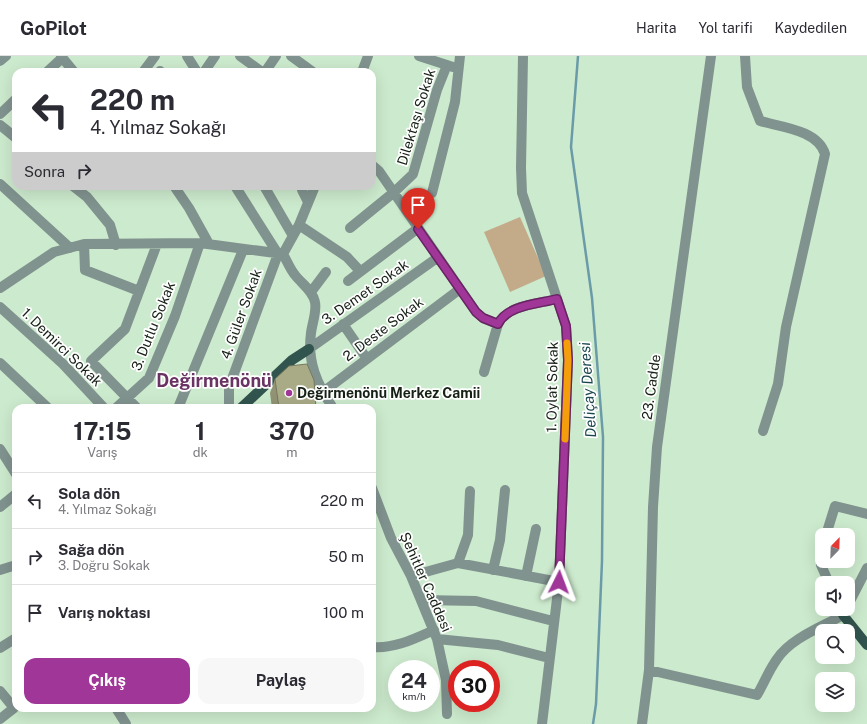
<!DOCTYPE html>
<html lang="tr">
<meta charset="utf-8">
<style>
:root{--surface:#fff;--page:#f7f7f7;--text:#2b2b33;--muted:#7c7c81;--line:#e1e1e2;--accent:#a03698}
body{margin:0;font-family:"Public Sans",sans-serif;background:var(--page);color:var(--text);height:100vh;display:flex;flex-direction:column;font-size:15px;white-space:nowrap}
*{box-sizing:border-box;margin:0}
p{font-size:13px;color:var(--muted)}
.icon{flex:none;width:22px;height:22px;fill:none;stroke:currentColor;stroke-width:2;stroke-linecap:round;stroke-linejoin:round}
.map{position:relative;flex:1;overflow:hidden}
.details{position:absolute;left:12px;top:348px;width:364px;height:308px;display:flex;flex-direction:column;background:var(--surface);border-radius:12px;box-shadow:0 4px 16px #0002}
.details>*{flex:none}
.banner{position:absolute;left:12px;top:12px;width:364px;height:122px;border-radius:12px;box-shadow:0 4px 16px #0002;background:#fff;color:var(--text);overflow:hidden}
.needle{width:26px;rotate:23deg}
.fabs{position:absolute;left:815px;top:472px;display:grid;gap:8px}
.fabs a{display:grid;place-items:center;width:40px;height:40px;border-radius:8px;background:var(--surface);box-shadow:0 4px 16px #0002;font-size:20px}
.speed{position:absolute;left:388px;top:604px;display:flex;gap:8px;font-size:20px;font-weight:700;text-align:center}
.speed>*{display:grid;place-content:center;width:52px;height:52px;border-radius:50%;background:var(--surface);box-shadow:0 4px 16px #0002;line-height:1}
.speed small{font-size:10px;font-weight:400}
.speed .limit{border:6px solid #d22;background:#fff;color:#111}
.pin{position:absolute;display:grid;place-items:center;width:34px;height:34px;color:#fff;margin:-41px -17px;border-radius:50% 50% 50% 0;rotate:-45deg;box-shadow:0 0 4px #0007}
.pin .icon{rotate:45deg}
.me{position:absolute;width:44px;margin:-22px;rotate:3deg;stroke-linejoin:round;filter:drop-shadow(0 0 3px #0008)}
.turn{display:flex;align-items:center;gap:14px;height:84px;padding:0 12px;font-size:18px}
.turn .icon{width:52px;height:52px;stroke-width:2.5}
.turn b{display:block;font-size:28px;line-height:34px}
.then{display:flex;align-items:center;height:38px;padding:0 12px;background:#0003;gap:8px;font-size:15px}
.eta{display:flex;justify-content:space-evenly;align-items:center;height:68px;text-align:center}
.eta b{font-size:24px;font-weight:700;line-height:28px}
.primary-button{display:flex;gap:8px;margin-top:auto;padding:8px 12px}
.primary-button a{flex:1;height:46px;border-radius:12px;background:var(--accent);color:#fff;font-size:16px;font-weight:700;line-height:46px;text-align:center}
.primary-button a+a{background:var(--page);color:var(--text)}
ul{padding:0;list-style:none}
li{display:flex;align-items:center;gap:12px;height:56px;padding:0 12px;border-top:1px solid var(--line)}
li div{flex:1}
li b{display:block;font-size:15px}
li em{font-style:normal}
header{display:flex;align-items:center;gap:24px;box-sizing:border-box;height:56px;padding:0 20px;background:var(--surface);border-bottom:1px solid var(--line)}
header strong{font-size:19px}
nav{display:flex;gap:22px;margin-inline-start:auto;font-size:14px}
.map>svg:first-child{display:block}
.grass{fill:#c3ab89}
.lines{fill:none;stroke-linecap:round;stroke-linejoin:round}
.stream{stroke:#6b9ba8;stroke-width:2.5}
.minor{stroke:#81938f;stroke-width:10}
.major{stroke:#32544e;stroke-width:10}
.wall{fill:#919374}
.building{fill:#a9ab87;stroke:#76785e}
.route-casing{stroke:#682363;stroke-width:10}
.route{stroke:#a03698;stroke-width:7}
.slow{stroke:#f59e0b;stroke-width:7}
.poi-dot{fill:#a03698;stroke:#fff;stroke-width:1.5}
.labels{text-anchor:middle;stroke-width:3.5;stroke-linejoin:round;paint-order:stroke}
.street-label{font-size:14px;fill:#162116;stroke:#fff}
.poi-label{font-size:14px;font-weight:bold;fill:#162116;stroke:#fff;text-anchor:start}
.water-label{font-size:15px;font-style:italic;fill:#1a4650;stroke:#fff}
.district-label{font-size:18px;font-weight:bold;fill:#693464;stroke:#fff}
</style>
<header>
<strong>GoPilot</strong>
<nav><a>Harita</a><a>Yol tarifi</a><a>Kaydedilen</a></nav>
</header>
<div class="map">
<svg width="867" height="668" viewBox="0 0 867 668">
<rect width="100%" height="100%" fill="#cceacd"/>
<path class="grass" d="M520,161L546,220L510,236L484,176Z"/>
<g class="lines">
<path class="stream" d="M578,0L571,91L592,242L603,381L602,505L596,648L593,668"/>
<path class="minor" d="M61,0L74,16
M187,0L197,16
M240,0L262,16
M291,0L313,16
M419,0L453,11
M523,0L521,112L522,137L566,270L568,304L559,526L542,668
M745,0L747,31L760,65C781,71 818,74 825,98L786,271L778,328L763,375
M0,5L6,0
M160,15L161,16
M47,16L62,2
M143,16L155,0
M204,16L215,0
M265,16L276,0
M362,16L368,0
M0,58L16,43
M0,69L16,82
M372,109L379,115L476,256L483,262L498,268
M0,128L70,192
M73,130L87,141L110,169L116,189
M174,130L189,152L209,188
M264,130L293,180
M304,130L302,134L308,146
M432,137L455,46L460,0
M299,169L347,201L360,215
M350,172L393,137L413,118L437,34L447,9
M84,188L85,214L139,235
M283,198C287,205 290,213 295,219C302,228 313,235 315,246C317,255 312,268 311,277C307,306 317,328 333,352
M348,225L417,173
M0,232L54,196L84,188L200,187L283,198L299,169L315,130
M311,236L326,216
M0,251L63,308L104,352
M343,268L367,303
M309,293L437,202
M0,307L48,352
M484,316L498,268C507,249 538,248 557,243
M323,336L460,233
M116,352L149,322L175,260L200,187
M137,352L91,305L125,273L157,188
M178,352L243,194
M229,352V331L278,198L235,130
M0,393L16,418
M372,432L391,482L411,520L437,583L446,624L447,658
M0,451L16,438
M826,479L835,450L867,458
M822,491L821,509L829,527
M458,507L468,479L470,435
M0,514L16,509
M493,514L500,484L505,434
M411,520L458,507L559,526
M526,520L536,473
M422,544L476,545L553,565
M848,549L867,512
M437,583L498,589L549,602
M372,591C394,593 414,583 434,574
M0,592L16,582
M649,614L757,639C764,627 769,614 777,603C791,582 822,571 843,559L846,553
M0,635L14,652L0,663
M116,652L126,668
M642,668L649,614L653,451L657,391L711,0"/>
<path class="major" d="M241,352L292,304L309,293
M843,559L867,589"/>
</g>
<path class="wall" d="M275,323L316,352H272L270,337Z"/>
<path class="building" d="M307,308L314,324L316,352H279L275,323L289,310Z"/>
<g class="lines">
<g class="route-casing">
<path id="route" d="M418,173L476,256L483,262L498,268C507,249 538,248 557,243L566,270L568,304L559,526"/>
</g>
<use href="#route" class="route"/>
<path class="slow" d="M565,383L568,304L567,287"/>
</g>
<circle class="poi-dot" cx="289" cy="337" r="4"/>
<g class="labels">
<g class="street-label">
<text transform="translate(416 61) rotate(-73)" y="5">Dilektaşı Sokak</text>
<text transform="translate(365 236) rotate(-35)" y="5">3. Demet Sokak</text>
<text transform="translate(241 258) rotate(-70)" y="5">4. Güler Sokak</text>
<text transform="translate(153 270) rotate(-68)" y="5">3. Dutlu Sokak</text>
<text transform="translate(383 273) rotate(-37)" y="5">2. Deste Sokak</text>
<text transform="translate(62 291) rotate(44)" y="5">1. Demirci Sokak</text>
<text transform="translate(552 331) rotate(-89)" y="5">1. Oylat Sokak</text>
<text transform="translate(651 331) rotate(-82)" y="5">23. Cadde</text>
<text transform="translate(426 526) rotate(66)" y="5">Şehitler Caddesi</text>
</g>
<g class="poi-label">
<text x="297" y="342">Değirmenönü Merkez Camii</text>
</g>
<g class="water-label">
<text transform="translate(588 334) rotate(-94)" y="5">Deliçay Deresi</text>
</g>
<g class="district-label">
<text x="214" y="331">Değirmenönü</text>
</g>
</g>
</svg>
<div class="fabs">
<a><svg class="needle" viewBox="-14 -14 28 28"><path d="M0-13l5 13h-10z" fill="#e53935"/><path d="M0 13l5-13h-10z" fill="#7c7c81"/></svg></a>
<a><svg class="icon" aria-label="sound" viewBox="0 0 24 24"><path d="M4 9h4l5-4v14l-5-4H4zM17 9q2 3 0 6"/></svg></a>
<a><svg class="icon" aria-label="search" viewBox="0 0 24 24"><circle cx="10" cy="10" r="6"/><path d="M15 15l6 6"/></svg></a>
<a><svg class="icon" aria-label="layers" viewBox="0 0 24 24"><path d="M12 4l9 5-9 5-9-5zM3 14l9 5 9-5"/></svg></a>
</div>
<div class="speed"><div>24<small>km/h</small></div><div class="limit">30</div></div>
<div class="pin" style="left:418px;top:173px;background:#d93025"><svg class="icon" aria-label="arrive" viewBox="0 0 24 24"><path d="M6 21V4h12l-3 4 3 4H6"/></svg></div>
<svg class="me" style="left:559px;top:526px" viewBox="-20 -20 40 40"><path d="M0-17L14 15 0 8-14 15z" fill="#a03698" stroke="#fff" stroke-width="4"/></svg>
<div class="banner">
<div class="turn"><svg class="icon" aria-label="left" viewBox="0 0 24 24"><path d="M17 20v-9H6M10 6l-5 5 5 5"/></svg><div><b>220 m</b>4. Yılmaz Sokağı</div></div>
<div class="then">Sonra<svg class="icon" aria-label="right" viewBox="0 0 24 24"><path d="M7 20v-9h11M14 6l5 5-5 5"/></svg></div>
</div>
<section class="details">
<div class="eta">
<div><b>17:15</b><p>Varış</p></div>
<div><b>1</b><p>dk</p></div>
<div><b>370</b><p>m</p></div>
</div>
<ul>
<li><svg class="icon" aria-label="left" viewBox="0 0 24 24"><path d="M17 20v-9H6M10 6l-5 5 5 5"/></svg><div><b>Sola dön</b><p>4. Yılmaz Sokağı</p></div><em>220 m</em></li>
<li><svg class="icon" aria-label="right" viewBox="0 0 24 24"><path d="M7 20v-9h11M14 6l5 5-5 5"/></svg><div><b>Sağa dön</b><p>3. Doğru Sokak</p></div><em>50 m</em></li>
<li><svg class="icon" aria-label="arrive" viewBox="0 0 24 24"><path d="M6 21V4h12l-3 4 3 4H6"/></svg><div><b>Varış noktası</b></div><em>100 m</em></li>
</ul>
<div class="primary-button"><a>Çıkış</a><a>Paylaş</a></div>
</section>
</div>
